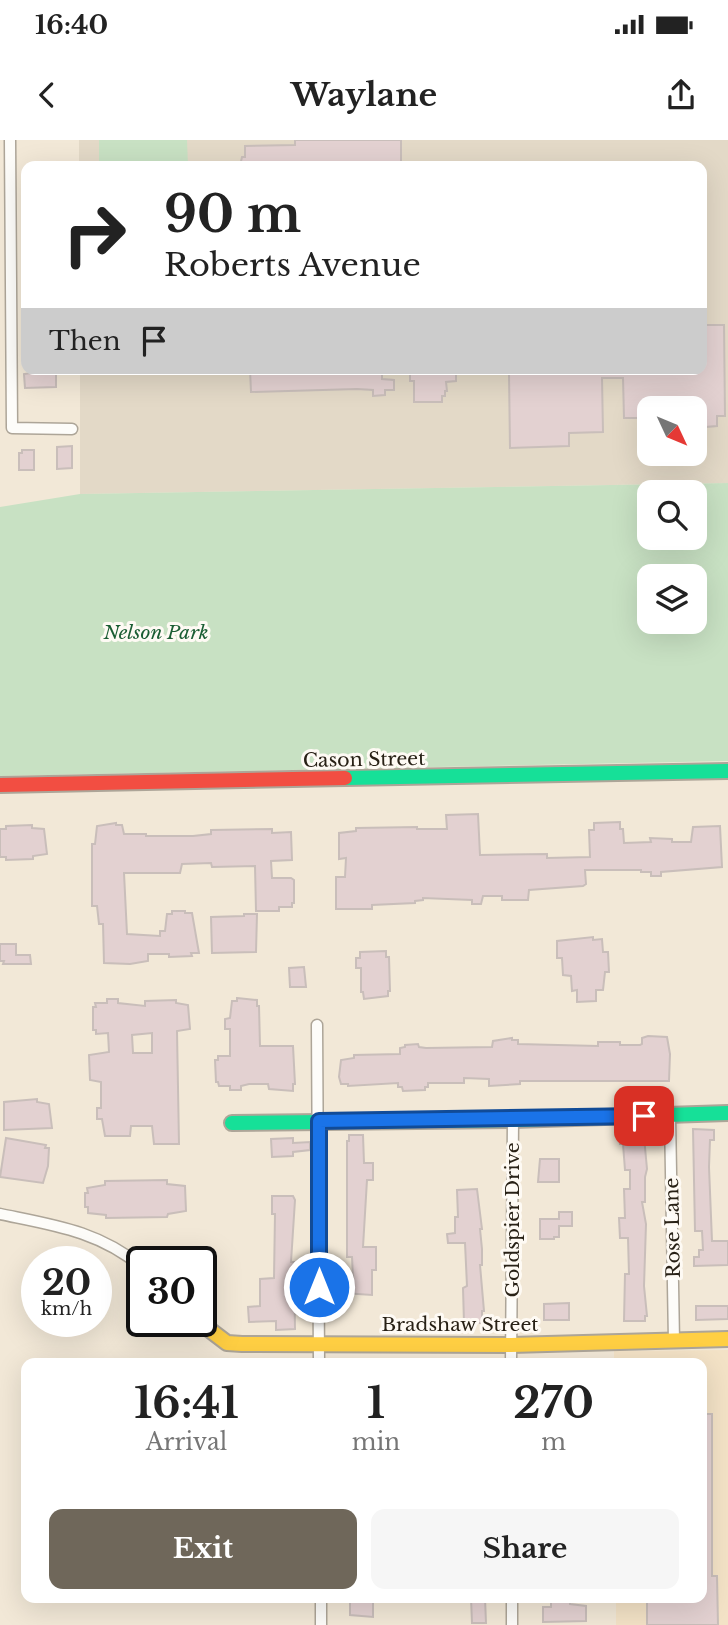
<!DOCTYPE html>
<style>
:root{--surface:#fff;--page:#f6f6f6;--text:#222;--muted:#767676;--accent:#6f675a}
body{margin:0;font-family:"Libre Baskerville",serif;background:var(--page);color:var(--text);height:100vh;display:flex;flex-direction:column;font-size:26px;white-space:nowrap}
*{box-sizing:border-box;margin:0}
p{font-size:23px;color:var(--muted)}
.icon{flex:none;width:38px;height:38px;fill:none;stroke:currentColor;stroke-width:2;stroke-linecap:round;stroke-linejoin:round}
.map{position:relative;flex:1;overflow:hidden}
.drawer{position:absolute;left:21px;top:1218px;width:686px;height:245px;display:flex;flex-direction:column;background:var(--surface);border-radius:14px;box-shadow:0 7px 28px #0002}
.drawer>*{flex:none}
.banner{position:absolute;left:21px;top:21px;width:686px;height:214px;border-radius:14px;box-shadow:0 7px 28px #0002;background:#fff;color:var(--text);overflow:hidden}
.needle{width:46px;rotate:134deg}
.tools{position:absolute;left:637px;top:256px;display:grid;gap:14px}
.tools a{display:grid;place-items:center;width:70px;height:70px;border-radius:14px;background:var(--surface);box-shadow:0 7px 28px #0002;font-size:35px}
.speed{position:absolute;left:21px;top:1106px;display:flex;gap:14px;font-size:35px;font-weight:700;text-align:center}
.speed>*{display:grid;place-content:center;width:91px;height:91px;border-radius:50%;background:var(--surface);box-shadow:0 7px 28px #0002;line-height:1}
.speed small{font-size:18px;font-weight:400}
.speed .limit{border:4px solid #111;border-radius:10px;background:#fff;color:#111}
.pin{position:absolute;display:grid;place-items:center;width:60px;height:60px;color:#fff;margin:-30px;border-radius:14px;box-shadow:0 4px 10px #0006}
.me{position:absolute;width:77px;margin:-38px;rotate:0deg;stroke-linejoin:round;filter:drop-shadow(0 0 5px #0008)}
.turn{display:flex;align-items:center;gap:24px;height:147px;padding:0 28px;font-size:32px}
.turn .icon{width:91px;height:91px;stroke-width:2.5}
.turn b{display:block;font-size:49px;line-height:60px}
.then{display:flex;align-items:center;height:66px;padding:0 28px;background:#0003;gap:14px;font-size:26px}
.eta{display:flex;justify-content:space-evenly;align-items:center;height:119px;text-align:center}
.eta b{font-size:42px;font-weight:800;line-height:49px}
.cta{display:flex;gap:14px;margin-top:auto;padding:14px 28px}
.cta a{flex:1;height:80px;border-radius:14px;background:var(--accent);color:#fff;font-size:28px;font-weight:800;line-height:80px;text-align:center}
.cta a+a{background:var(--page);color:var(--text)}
.status{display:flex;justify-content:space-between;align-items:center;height:49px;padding:0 35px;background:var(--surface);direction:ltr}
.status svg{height:19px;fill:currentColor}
header{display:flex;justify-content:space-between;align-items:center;height:91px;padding:0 28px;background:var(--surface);font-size:32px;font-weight:800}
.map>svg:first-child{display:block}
.built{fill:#f3e2c6}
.education{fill:#e3d9c7;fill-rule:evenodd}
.green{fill:#c8e1c3;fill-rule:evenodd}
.building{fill:#e3d1d1;stroke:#c9beba;stroke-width:2;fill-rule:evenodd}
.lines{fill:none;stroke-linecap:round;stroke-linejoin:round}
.street-casing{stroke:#ada598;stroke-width:13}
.fast-casing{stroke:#ada598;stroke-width:18}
.slow-casing{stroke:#ada598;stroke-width:18}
.jam-casing{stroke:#ada598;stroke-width:18}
.street{stroke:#fdfcf9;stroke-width:10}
.fast{stroke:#16e098;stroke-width:14}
.slow{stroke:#ffcf43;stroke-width:14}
.jam{stroke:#f24e42;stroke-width:14}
.route-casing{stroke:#114b97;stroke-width:18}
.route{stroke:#1a73e8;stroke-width:12}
.labels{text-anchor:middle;stroke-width:6;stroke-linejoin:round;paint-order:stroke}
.park-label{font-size:19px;font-style:italic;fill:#1a5d33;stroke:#fefaf4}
.street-label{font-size:19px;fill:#282116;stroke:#fefaf4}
</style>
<div class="status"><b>16:40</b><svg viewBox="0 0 49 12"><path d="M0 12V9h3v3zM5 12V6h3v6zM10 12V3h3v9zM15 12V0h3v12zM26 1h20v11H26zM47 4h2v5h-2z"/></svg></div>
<header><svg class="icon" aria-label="back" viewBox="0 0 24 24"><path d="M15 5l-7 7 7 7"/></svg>Waylane<svg class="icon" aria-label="share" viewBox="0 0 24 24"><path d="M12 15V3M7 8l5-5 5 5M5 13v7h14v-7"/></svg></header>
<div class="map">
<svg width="728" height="1485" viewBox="0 0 728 1485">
<rect width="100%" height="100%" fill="#f2e8d7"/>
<path class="built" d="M728,1210V1485H616V1458H702V1223H614V1211Z"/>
<path class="education" d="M79,0H728V343L80,354V229H702V26H79ZM649,268H695V313H649Z"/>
<path class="green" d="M99,0H187L188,26H99Z
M728,343V621L0,636V367L80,354ZM649,352H695V397H649ZM649,436H695V481H649Z"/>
<path class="building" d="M295,0H401V26H356V23L312,24V26H240L242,17H245V6L295,5Z
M702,185H724L725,276H717V286L706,287V296H695V268H649V278H624L623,238H602L603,292L569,293V306L510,308L509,234L549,233V229H702Z
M45,229H56V247L25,248L24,234L45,231Z
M250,229H376V234H382V239L394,240V250H385V255L373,256V250L357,249L251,252Z
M410,229H456V241L446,242L447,251H445V256H442V262H414V241H410Z
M72,306V328L57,329V307Z
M22,310H34V330H19V313H22Z
M478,674L480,715L547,714V718L590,717L589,690H594V683L620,682V689H623L624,703L651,702L650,698L672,699V702H691L693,687L720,686L722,727L661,732V736H651V732H641V730H585L586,744L583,746L529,750L528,760H502V756H483L481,764H472V760L423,758V760L415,761V763L372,765V769H336V737H345L346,718L339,719V693L356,691V688L417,687V689H447L446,675Z
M116,683V685H122L124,694H146V696H193L211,694V690L272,689V693L291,692L292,720L271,721L272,738H291L294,740V763H292V767H279V771H256L255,726L212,727L211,723L182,724L180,733H124L127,794L160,796V791H165L167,774H172V771H185V773H192L199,813H191L192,816L169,817V814H148V821L130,824L104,823L103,784H99L97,766H92V704H95L97,686Z
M32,685V688L44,689L47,714L33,716V719L6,720V717H0V689H6V686Z
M244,774H257L256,812L212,813L211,777L244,776Z
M593,797V800L602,799L603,812H608L609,832H605L603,850H596V861L577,862V850L572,851L571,836L563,835L562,818H557V801Z
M0,804H16V815H30L31,824H3L4,821H0Z
M386,811V817H389L390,851H388V856L364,859L363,852H361V828H356V818H360V812Z
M304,827L306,847H290L289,828Z
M237,858L257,860V866H259L260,906H293L295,944H293V951L269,949L268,944H249L241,946V950H230V946H219L218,942H216L215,920H218V916H230V889H225V879L230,878L232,861H237Z
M107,859H118V863L145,866V861L176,860V863L188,865L190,889L177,891L179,1004H154L152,986H131L130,996H105L102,979H97V968H101V942L90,940L89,915L109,912L108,893L96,894V890H93V867H96L95,863H107ZM152,893V913H133L132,895Z
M648,896L667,897L670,914L669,941H520V944L489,946V939L464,938V943H428V947H425V950L403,951L402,947H398V943L348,946V944H341L339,937L341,920L354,918V915L400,914V908L405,907V905L418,904L419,907L426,908L492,907L493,901L512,898V900H518V904L598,906V902H620V905H640L642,904V898Z
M37,959V962L49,964L52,988L4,990V962Z
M643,986L647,1029L645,1037V1062H642L646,1084L644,1146L647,1176H645V1181H624L625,1134H629L628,1098H620L619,1078H625L624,1049H630V1030H625L623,1004H620L619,987Z
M693,989L714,990V1000H710L709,1027L712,1101H728V1125L694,1126V1117H699V1110H703L702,1091H695Z
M349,995H363L364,1023H373V1040H367L363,1107H376V1130H372V1155L343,1153V1144H348V1138L353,1137L352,1117H347V1001H349Z
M6,998L46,1005L45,1008H49L48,1026L43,1043L0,1037Z
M293,998V1003L310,1002V1010L293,1012V1016L272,1017L271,999Z
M540,1019H559V1042H538Z
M167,1040V1044L185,1046L186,1071L168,1074L167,1077L106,1078V1075L88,1073V1067H85V1053H88L87,1048L105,1045V1041Z
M477,1049L482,1089H480L482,1109V1125H480L484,1171H482V1183H464L463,1148L467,1146L465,1103H448L447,1094L455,1093V1077H458L457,1050Z
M272,1056H293L295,1060L291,1122H294L295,1189L276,1190V1181L249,1182L248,1167L260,1166V1139L274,1138L275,1074H272Z
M559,1072H572V1086H559V1097H554V1099H540V1079H559Z
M569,1163V1180H544V1164Z
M696,1166H728V1179L696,1180Z
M702,1274H712V1436H717L718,1485H647V1458H702Z
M350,1458H373V1477L350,1475Z
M471,1458H485L486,1483H472Z
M551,1458H570V1464L586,1466V1481L543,1482V1467H551Z"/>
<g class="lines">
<g class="street-casing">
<path id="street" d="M10,0L12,288L72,289
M317,885L319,1223
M670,976L674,1201
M0,1074C53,1085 99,1091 142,1127
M511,1223L513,980
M321,1458V1485
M512,1458V1485"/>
</g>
<g class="fast-casing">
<path id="fast" d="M345,638L728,631
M232,983L513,980L728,973"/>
</g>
<g class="slow-casing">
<path id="slow" d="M198,1181L227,1203L242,1204L511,1205L728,1199"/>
</g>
<g class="jam-casing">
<path id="jam" d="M0,645L345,638"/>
</g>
<use href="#street" class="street"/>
<use href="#fast" class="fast"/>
<use href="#slow" class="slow"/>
<use href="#jam" class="jam"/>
</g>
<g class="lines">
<g class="route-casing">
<path id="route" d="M319,1147V981L644,976"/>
</g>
<use href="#route" class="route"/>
</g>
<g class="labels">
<g class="park-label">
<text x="156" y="499">Nelson Park</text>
</g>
<g class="street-label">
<text transform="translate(364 619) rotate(-1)" y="7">Cason Street</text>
<text transform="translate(512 1080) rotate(-90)" y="7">Goldspier Drive</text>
<text transform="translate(672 1088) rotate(-91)" y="7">Rose Lane</text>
<text x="460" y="1191">Bradshaw Street</text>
</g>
</g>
</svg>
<div class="tools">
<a><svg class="needle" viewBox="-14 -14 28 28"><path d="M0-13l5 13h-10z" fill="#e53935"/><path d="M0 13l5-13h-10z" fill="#767676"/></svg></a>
<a><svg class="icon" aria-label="search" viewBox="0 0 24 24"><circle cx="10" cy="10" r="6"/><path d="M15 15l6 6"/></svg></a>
<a><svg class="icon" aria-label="layers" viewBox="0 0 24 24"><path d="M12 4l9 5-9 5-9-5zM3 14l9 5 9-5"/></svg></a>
</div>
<div class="speed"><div>20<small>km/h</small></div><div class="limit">30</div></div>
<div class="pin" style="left:644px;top:976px;background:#d93025"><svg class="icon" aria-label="arrive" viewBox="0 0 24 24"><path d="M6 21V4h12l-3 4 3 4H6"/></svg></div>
<svg class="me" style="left:319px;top:1147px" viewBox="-20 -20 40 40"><circle r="17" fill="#1a73e8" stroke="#fff" stroke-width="3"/><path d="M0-11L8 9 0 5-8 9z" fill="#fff"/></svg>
<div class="banner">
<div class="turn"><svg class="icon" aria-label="right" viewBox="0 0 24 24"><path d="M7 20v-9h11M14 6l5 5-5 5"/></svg><div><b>90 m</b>Roberts Avenue</div></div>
<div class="then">Then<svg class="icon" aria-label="arrive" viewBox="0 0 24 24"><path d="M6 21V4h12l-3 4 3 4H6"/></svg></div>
</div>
<section class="drawer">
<div class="eta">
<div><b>16:41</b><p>Arrival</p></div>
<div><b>1</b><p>min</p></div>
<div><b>270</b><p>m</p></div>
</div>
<div class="cta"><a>Exit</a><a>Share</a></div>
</section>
</div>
